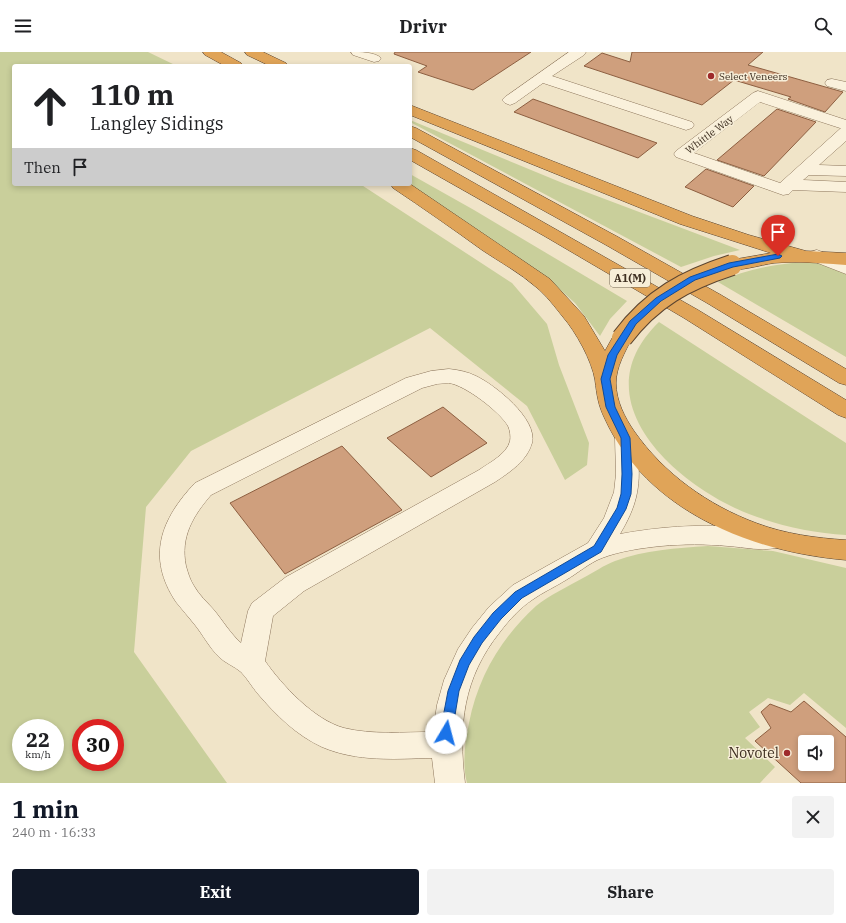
<!DOCTYPE html>
<meta charset="utf-8">
<style>
:root{--surface:#fff;--page:#f2f2f2;--text:#202124;--muted:#757577;--accent:#111827}
body{margin:0;font-family:"IBM Plex Serif",serif;background:var(--page);color:var(--text);height:100vh;display:flex;flex-direction:column;font-size:15px;white-space:nowrap}
*{box-sizing:border-box;margin:0}
p{font-size:13px;color:var(--muted)}
.icon{flex:none;width:22px;height:22px;fill:none;stroke:currentColor;stroke-width:2;stroke-linecap:round;stroke-linejoin:round}
.map{position:relative;height:731px;overflow:hidden}
.panel{display:flex;flex-direction:column;background:var(--surface);flex:1}
.panel>*{flex:none}
.hud{position:absolute;left:12px;top:12px;width:400px;height:122px;border-radius:4px;box-shadow:0 2px 6px #0003;background:#fff;color:var(--text);overflow:hidden}
.fabs{position:absolute;left:798px;top:683px;display:grid;gap:8px}
.fabs a{display:grid;place-items:center;width:36px;height:36px;border-radius:4px;background:var(--surface);box-shadow:0 2px 6px #0003;font-size:20px}
.speed{position:absolute;left:12px;top:667px;display:flex;gap:8px;font-size:20px;font-weight:700;text-align:center}
.speed>*{display:grid;place-content:center;width:52px;height:52px;border-radius:50%;background:var(--surface);box-shadow:0 2px 6px #0003;line-height:1}
.speed small{font-size:10px;font-weight:400}
.speed .limit{border:6px solid #d22;background:#fff;color:#111}
.pin{position:absolute;display:grid;place-items:center;width:34px;height:34px;color:#fff;margin:-41px -17px;border-radius:50% 50% 50% 0;rotate:-45deg;box-shadow:0 0 4px #0007}
.pin .icon{rotate:45deg}
.me{position:absolute;width:44px;margin:-22px;rotate:8deg;stroke-linejoin:round;filter:drop-shadow(0 0 3px #0008)}
.turn{display:flex;align-items:center;gap:14px;height:84px;padding:0 12px;font-size:18px}
.turn .icon{width:52px;height:52px;stroke-width:2.5}
.turn b{display:block;font-size:28px;line-height:34px}
.then{display:flex;align-items:center;height:38px;padding:0 12px;background:#0003;gap:8px;font-size:15px}
.round{display:grid;place-items:center;flex:none;width:42px;height:42px;border-radius:4px;background:var(--page)}
.headline{display:flex;align-items:center;justify-content:space-between;height:68px;padding:0 12px}
h1{font-size:24px;font-weight:800;line-height:30px;color:var(--accent)}
.action{display:flex;gap:8px;margin-top:auto;padding:8px 12px}
.action a{flex:1;height:46px;border-radius:4px;background:var(--accent);color:#fff;font-size:16px;font-weight:800;line-height:46px;text-align:center}
.action a+a{background:var(--page);color:var(--text)}
header{display:flex;justify-content:space-between;align-items:center;height:52px;padding:0 12px;background:var(--surface);font-size:18px;font-weight:800}
.map>svg:first-child{display:block}
.green{fill:#c9cf9b;fill-rule:evenodd}
.building{fill:#cf9f7d;stroke:#8d5f41;fill-rule:evenodd}
.lines{fill:none;stroke-linecap:round;stroke-linejoin:round}
.minor-casing{stroke:#8d765c;stroke-width:1}
.highway-casing{stroke:#5b4430;stroke-width:1}
.minor{fill:#faf1dc;fill-rule:evenodd}
.highway{fill:#e0a458;fill-rule:evenodd}
.highway-bridge-casing{stroke:#5b4430;stroke-width:22;stroke-linecap:butt}
.highway-bridge{stroke:#e0a458;stroke-width:20}
.route{fill:#1a73e8;stroke:#114b97}
.poi-dot{fill:#9e2a2b;stroke:#f7eed8;stroke-width:1.5}
.labels{text-anchor:middle;stroke-width:3;stroke-linejoin:round;paint-order:stroke}
.far-poi-label{font-size:10px;fill:#3d2e20;stroke:#f7eed8;text-anchor:start}
.far-street-label{font-size:10px;fill:#3d2e20;stroke:#f7eed8}
.shield{fill:#f7eed8;stroke:#756857;stroke-width:1}
.shield-label{font-size:11px;font-weight:bold;fill:#3d2e20}
.near-poi-label{font-size:14px;fill:#3d2e20;stroke:#f7eed8;text-anchor:end}
</style>
<header><svg class="icon" aria-label="menu" viewBox="0 0 24 24"><path d="M4 6h16M4 12h16M4 18h16"/></svg>Drivr<svg class="icon" aria-label="search" viewBox="0 0 24 24"><circle cx="10" cy="10" r="6"/><path d="M15 15l6 6"/></svg></header>
<div class="map">
<svg width="846" height="731" viewBox="0 0 846 731">
<rect width="100%" height="100%" fill="#f0e4c8"/>
<path class="green" d="M0,0H148L177,14H14V132H360L512,231L547,272L559,313L589,391L587,413L565,428L527,354L430,276L191,399L146,455L134,600L227,731H0ZM21,676H55V710H21ZM81,676H115V710H81Z
M410,68L565,132L740,198L714,204L681,215L410,70Z
M410,122L474,158L627,249L610,267L600,284L575,251L556,234L410,132Z
M792,211H813L846,215V305L718,230C742,219 765,214 792,211Z
M659,270L846,391V483C813,481 780,474 749,462C675,433 579,347 659,270Z
M708,494L773,499L846,516V676L804,641L790,653L768,646L749,660L760,675L745,686L775,715L760,731H467C462,712 465,690 469,671C478,625 501,586 536,554C548,544 569,534 583,526C593,521 604,513 615,509C645,498 676,496 708,494Z"/>
<path class="building" d="M395,0H531L473,38L418,20L427,14L394,2Z
M632,0H763L748,13L843,40L825,60L788,47L791,45L734,28L702,53L584,14L602,1L630,10Z
M533,47L657,91L638,106L514,60Z
M777,57L816,70L764,124L717,108Z
M706,117L754,134L733,155L685,135Z
M443,355L487,391L431,425L387,386Z
M342,394L402,458L285,522L230,451Z
M804,649L846,685V731H801L755,689L771,676L761,660L770,652L791,660ZM805,690H827V712H805Z"/>
<g class="lines">
<g class="minor-casing">
<path id="minor" d="M351,0C360,0 375,0 381,6L379,9L374,10L353,3Z
M569,0H586L584,3L552,24L692,70L694,73L692,76L686,78L680,76L543,31L515,51L510,53L505,51L502,48L505,45Z
M832,27L846,30V39L827,34L825,31L827,28Z
M758,39L846,68V89L819,113L846,114V124L809,123L803,128L846,130V140L793,138L789,142L783,143L676,105L674,102L676,99L753,41ZM760,50L840,76H841L780,131L694,101Z
M817,198L846,209V222L810,208L808,204L810,200Z
M449,317C459,318 468,320 476,324C495,333 538,367 532,391C527,409 510,420 495,430L304,539L273,564L265,609C282,633 314,668 344,676C372,683 404,680 433,680L437,653L444,628L458,597L472,576L489,555L513,533L588,491L604,466L614,440L616,422L615,386L618,380L626,378L634,380C638,388 638,396 638,405C641,436 636,455 620,482C658,475 697,472 736,475C751,476 765,477 779,481L782,488L779,495C763,500 744,495 728,494C706,492 683,492 661,494C642,496 620,499 602,506C589,511 578,521 566,528C555,535 543,540 532,548C520,556 509,568 500,580C463,626 458,674 465,731H435L432,706C395,707 357,710 322,695C296,683 276,663 258,642C252,635 247,626 241,620C234,614 225,611 219,605C209,595 203,583 195,573C189,565 182,558 176,550C146,505 161,467 195,431L406,326L431,319ZM449,331C465,333 500,360 508,374C510,378 511,385 510,389C507,402 489,411 479,418L286,525L252,551L248,559L241,591C230,581 223,569 214,558C207,550 199,543 194,534C190,528 188,521 186,514C180,485 193,464 211,443L422,336L437,332Z"/>
</g>
<g class="highway-casing">
<path id="highway" d="M203,0H221L241,11L243,14H225L205,3Z
M245,0H263L286,11L288,14H270L247,3Z
M410,53L692,164L749,183L806,199L846,201V213C822,211 798,209 774,211C760,213 739,220 725,217L723,213L725,209L771,201L680,172L410,63Z
M410,74L416,76L618,185L721,243L846,317V333L839,331L707,251L606,193L410,85Z
M410,96L416,98L698,258L846,348V366L838,363L684,266L546,185L410,108Z
M391,132H410L550,227L584,264L605,299L615,281L622,279L629,281L632,286C625,300 616,315 616,331C616,349 625,366 634,379C664,422 708,453 756,471C785,482 816,486 846,488V508C751,500 647,459 605,367C598,353 597,343 595,328C592,309 576,280 563,265C555,255 546,243 536,235C520,221 500,210 482,198C453,177 423,156 393,136Z"/>
</g>
<use href="#minor" class="minor"/>
<use href="#highway" class="highway"/>
<g class="highway-bridge-casing">
<path id="highway-bridge" d="M622,286C652,246 686,228 732,213"/>
</g>
<use href="#highway-bridge" class="highway-bridge"/>
</g>
<path class="route" d="M778,202L782,204L780,206L733,215L695,228L661,249L636,272L617,303L610,327L615,355L630,386L632,422L631,442L626,457L601,500L522,546L501,567L482,591L469,613L459,639L452,681L451,684L446,686L442,684L440,681L448,639L460,608L474,585L493,561L515,540L594,494L617,456L621,442L622,422L621,386L606,355L601,327L608,303L630,269L656,246L690,225L729,211Z"/>
<g class="poi-dot">
<circle cx="711" cy="24" r="4"/>
<circle cx="787" cy="701" r="4"/>
</g>
<g class="labels">
<g class="far-poi-label">
<text x="719" y="28">Select Veneers</text>
</g>
<g class="far-street-label">
<text transform="translate(709 82) rotate(-37)" y="4">Whittle Way</text>
</g>
<rect class="shield" x="610" y="217" width="40" height="18" rx="3"/>
<g class="shield-label">
<text x="630" y="230">A1(M)</text>
</g>
<g class="near-poi-label">
<text x="779" y="706">Novotel</text>
</g>
</g>
</svg>
<div class="fabs">
<a><svg class="icon" aria-label="sound" viewBox="0 0 24 24"><path d="M4 9h4l5-4v14l-5-4H4zM17 9q2 3 0 6"/></svg></a>
</div>
<div class="speed"><div>22<small>km/h</small></div><div class="limit">30</div></div>
<div class="pin" style="left:778px;top:204px;background:#d93025"><svg class="icon" aria-label="arrive" viewBox="0 0 24 24"><path d="M6 21V4h12l-3 4 3 4H6"/></svg></div>
<svg class="me" style="left:446px;top:681px" viewBox="-20 -20 40 40"><circle r="19" fill="#fff"/><path d="M0-13L10 11 0 6-10 11z" fill="#1a73e8"/></svg>
<div class="hud">
<div class="turn"><svg class="icon" aria-label="ahead" viewBox="0 0 24 24"><path d="M12 20V5M6 11l6-6 6 6"/></svg><div><b>110 m</b>Langley Sidings</div></div>
<div class="then">Then<svg class="icon" aria-label="arrive" viewBox="0 0 24 24"><path d="M6 21V4h12l-3 4 3 4H6"/></svg></div>
</div>
</div>
<section class="panel">
<div class="headline"><div><h1>1 min</h1><p>240 m · 16:33</p></div><a class="round"><svg class="icon" aria-label="close" viewBox="0 0 24 24"><path d="M6 6l12 12M18 6L6 18"/></svg></a></div>
<div class="action"><a>Exit</a><a>Share</a></div>
</section>
